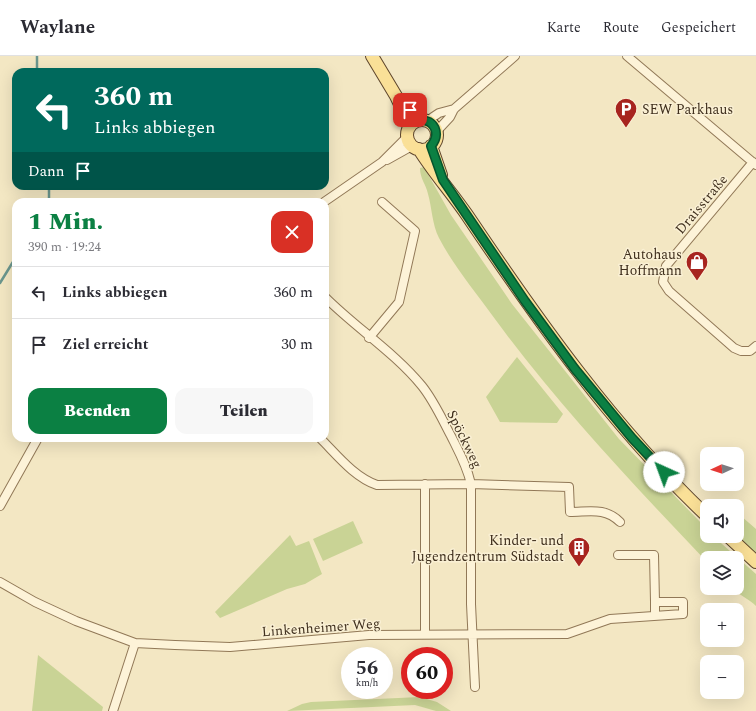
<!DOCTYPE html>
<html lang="de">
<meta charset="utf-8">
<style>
:root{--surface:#fff;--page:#f7f7f7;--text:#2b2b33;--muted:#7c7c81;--line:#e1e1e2;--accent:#0b8043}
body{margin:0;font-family:Spectral,serif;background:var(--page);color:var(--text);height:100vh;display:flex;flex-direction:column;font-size:15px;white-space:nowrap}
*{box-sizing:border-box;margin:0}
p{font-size:13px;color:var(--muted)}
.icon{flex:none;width:22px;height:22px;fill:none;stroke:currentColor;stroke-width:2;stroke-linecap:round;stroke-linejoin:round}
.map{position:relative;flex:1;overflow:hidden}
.sheet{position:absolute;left:12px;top:142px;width:317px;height:244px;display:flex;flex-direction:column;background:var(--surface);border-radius:12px;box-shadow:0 4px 16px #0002}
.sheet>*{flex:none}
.guide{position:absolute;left:12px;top:12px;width:317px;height:122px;border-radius:12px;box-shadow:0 4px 16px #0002;background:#00695c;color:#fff;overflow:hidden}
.needle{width:26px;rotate:267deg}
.fabs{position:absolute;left:700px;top:391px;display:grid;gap:8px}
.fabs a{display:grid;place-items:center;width:44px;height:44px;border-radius:8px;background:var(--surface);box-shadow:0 4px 16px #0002;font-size:20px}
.speed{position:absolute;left:341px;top:591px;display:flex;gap:8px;font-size:20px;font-weight:700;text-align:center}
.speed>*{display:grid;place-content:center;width:52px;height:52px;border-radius:50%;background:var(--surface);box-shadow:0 4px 16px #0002;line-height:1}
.speed small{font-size:10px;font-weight:400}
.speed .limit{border:6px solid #d22;background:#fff;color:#111}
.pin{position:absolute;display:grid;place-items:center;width:34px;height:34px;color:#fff;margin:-17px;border-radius:8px;box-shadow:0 2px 6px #0006}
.me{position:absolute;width:44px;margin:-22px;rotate:317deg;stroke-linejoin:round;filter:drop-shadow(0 0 3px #0008)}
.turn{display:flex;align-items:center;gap:14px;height:84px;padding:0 16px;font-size:18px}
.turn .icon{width:52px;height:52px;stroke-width:2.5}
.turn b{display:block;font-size:28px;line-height:34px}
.then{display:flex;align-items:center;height:38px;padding:0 16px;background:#0003;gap:8px;font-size:15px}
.round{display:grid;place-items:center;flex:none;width:42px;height:42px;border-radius:12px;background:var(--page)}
.headline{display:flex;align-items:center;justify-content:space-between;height:68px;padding:0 16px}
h1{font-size:24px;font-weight:800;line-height:30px;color:var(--accent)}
.primary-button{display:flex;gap:8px;margin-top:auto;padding:8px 16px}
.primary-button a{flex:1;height:46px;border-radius:12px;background:var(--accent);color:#fff;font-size:16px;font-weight:800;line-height:46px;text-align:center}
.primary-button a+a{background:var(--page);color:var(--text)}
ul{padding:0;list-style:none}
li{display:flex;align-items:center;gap:12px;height:52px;padding:0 16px;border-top:1px solid var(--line)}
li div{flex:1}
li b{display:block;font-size:15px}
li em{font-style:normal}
header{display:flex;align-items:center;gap:24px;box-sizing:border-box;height:56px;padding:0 20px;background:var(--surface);border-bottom:1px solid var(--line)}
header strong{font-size:19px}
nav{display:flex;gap:22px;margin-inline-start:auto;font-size:14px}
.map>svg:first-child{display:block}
.green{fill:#c9d395}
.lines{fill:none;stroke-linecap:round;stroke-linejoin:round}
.stream{stroke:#6b968d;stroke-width:2.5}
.street-casing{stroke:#917857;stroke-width:10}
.primary-casing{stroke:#5e452c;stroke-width:14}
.street{stroke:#fdf3d8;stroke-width:8}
.primary{stroke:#fae097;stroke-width:12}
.route-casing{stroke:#07532c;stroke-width:10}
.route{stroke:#0b8043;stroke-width:7}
.labels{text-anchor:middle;stroke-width:3;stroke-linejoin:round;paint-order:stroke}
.poi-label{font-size:14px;fill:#3f2f1d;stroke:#faf0d4;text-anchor:end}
.street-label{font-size:14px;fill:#3f2f1d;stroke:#faf0d4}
</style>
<header>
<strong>Waylane</strong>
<nav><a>Karte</a><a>Route</a><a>Gespeichert</a></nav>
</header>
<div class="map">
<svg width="756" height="655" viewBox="0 0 756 655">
<rect width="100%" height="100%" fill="#f3e7c3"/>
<path class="green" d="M424,111L451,159L512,248L619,383L707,473V480H713L756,518V550C748,542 740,540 732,532H737V502H707V506C632,427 556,347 492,259C474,234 453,209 439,182C432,168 432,152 428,138C426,128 420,123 420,112Z
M517,301L563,358L557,367L500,366L486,341Z
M741,460L756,473V500L733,480H737V463Z
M353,465L363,487L323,505L313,483Z
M290,479L296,490L309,485L322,518L305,528L287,533L220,562L215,556Z
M38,599L103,651L102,655H32Z
M420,641L437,646L451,655H436L415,649L287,655L302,648L311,646Z"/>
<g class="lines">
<path class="stream" d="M37,16V0
M49,130V146
M0,227L16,201"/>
<g class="street-casing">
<path id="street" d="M627,0L756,109
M427,65L439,57L454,53
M436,76L450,61L454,53L515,0
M387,104L412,90
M753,106L666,210L663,226L669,235L734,292L741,295H750L756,290
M324,146L382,106L407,81
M325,241C356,272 394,296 422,330C434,345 442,363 451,380C459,396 467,410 471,428V548L475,631
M369,282L399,246L415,175L382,146
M320,382C337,399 354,421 377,429L471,428L569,431L570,456C589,456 605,451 620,466
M425,428V578
M0,450L38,382
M618,499H654L655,546
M0,526L35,546L76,565L135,587L175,589L230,591L369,579L567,578L610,563L683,558V546H655V559
M113,655L135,587"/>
</g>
<g class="primary-casing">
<path id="primary" d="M372,0L396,40L410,69
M407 79a15 15 0 1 1 30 0a15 15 0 1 1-30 0Z
M431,90L441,119
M419,93C434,117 452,137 467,159C539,266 613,371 707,460
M728,480L756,506"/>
</g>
<use href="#street" class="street"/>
<use href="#primary" class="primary"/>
</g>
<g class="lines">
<g class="route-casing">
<path id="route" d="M410,54L419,64C435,63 441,78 431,90L443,124L525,245L575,313L632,382L664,416"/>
</g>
<use href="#route" class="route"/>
</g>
<defs>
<g id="parking-pin" transform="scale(1.15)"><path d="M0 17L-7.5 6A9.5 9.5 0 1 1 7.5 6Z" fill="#a7241f" stroke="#faf0d4"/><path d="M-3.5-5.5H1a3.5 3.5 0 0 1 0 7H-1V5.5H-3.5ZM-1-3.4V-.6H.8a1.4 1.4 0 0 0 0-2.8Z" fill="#fff"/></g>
<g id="shop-pin" transform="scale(1.15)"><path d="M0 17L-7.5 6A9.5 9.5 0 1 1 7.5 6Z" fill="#a7241f" stroke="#faf0d4"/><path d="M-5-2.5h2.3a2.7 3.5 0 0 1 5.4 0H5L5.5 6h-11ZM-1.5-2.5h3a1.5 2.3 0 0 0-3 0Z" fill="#fff"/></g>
<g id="building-pin" transform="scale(1.15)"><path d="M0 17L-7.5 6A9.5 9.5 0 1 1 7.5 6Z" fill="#a7241f" stroke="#faf0d4"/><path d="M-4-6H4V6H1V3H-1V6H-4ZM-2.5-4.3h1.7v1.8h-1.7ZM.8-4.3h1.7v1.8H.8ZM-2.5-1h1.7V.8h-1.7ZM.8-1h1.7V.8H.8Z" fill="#fff"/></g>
</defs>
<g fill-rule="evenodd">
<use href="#parking-pin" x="626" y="53"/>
<use href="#shop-pin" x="697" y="206"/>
<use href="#building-pin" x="579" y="492"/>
</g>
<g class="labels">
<g class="poi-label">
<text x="642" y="58" text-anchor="start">SEW Parkhaus</text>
<text x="682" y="203">Autohaus<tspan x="682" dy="16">Hoffmann</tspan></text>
<text x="564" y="489">Kinder- und<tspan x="564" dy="16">Jugendzentrum Südstadt</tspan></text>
</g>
<g class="street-label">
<text transform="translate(701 148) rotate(-50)" y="5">Draisstraße</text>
<text transform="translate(465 383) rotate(64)" y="5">Spöckweg</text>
<text transform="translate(321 571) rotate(-4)" y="5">Linkenheimer Weg</text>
</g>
</g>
</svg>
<div class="fabs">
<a><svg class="needle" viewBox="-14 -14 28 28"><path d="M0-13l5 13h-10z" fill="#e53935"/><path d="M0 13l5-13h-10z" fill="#7c7c81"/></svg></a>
<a><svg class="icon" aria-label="sound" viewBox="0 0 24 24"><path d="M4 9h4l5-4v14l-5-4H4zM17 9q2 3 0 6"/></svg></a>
<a><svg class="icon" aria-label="layers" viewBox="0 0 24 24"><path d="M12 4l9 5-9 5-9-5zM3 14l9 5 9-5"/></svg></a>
<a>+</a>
<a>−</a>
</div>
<div class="speed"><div>56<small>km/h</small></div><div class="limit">60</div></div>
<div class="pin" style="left:410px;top:54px;background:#d93025"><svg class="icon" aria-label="arrive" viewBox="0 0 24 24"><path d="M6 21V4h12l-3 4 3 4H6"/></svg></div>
<svg class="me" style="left:664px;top:416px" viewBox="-20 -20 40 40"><circle r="19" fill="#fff"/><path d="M0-13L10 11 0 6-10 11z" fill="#0b8043"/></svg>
<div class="guide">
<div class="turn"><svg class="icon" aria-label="left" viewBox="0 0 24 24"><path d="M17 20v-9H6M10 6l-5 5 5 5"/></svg><div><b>360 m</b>Links abbiegen</div></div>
<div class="then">Dann<svg class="icon" aria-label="arrive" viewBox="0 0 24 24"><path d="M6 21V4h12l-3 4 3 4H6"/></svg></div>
</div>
<section class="sheet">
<div class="headline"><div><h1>1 Min.</h1><p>390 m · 19:24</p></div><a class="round" style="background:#d93025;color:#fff"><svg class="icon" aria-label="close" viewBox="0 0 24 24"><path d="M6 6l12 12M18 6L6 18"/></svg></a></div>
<ul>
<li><svg class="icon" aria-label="left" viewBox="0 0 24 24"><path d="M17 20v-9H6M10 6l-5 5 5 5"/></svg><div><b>Links abbiegen</b></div><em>360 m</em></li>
<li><svg class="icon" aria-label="arrive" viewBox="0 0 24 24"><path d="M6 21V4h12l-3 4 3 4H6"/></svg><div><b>Ziel erreicht</b></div><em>30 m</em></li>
</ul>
<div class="primary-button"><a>Beenden</a><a>Teilen</a></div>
</section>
</div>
